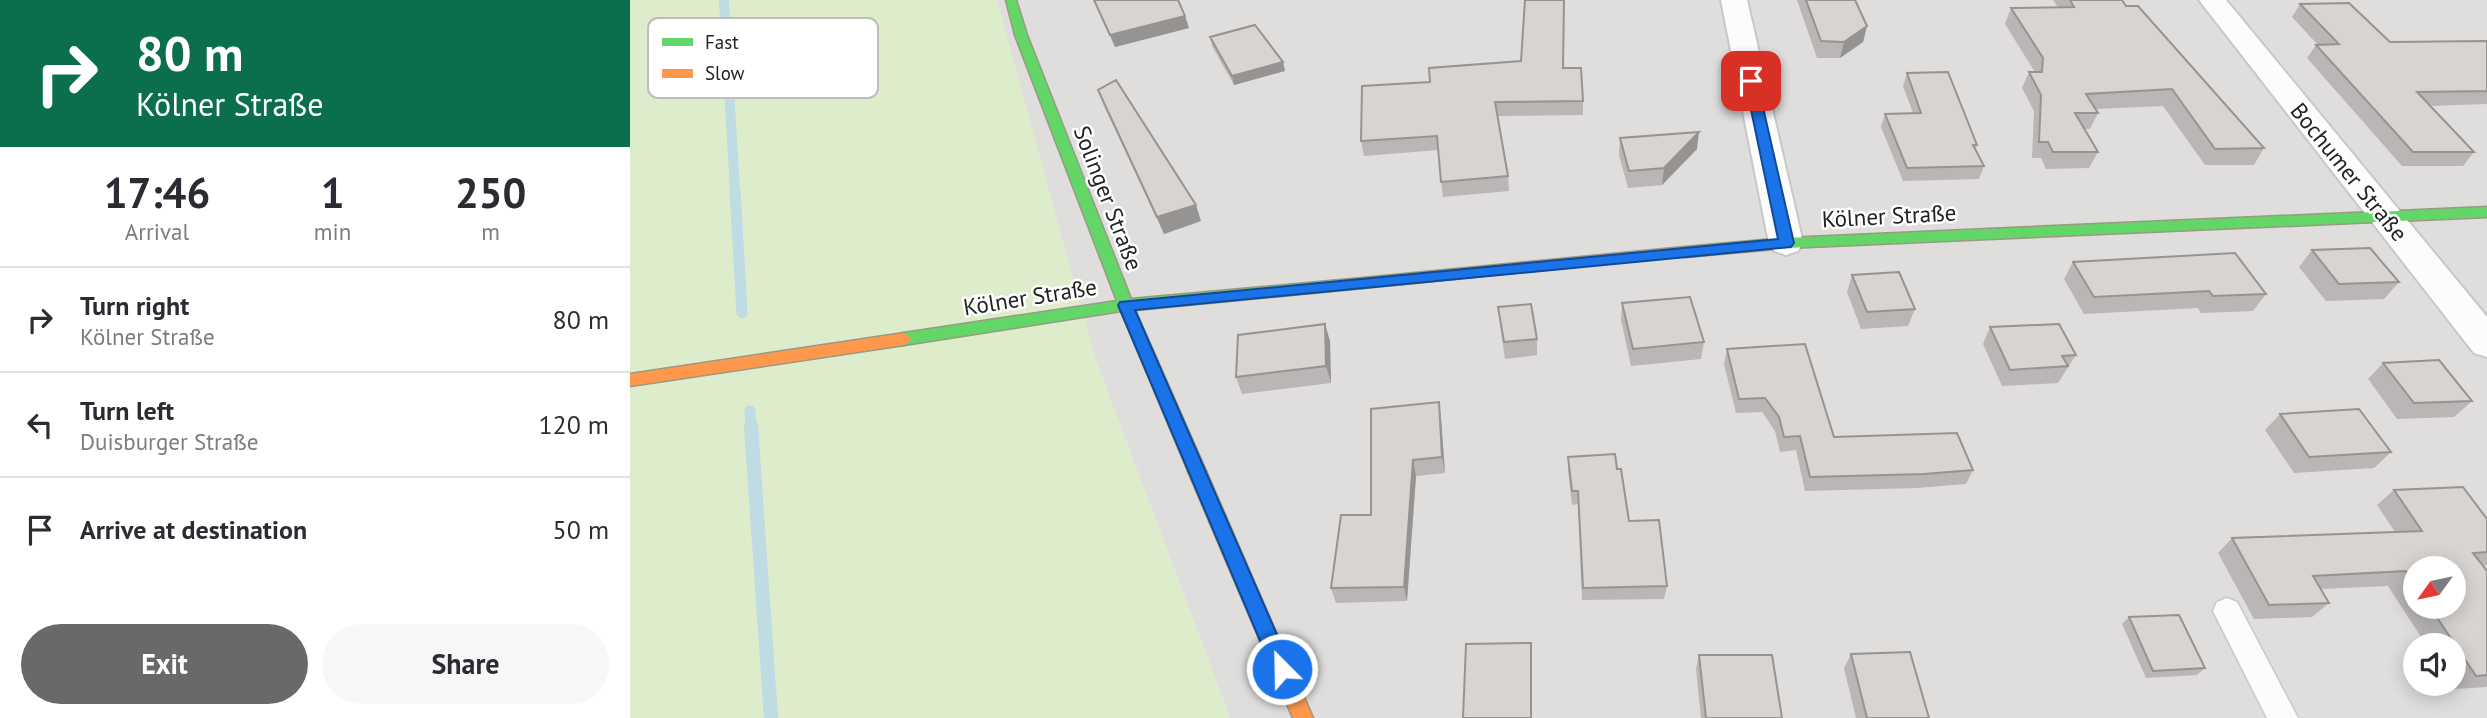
<!DOCTYPE html>
<meta charset="utf-8">
<style>
:root{--surface:#fff;--page:#f7f7f7;--text:#2b2b33;--muted:#7c7c81;--line:#e1e1e2;--accent:#6a6968}
body{margin:0;font-family:"PT Sans",sans-serif;background:var(--page);color:var(--text);height:100vh;display:flex;flex-direction:column;font-size:26px;white-space:nowrap}
*{box-sizing:border-box;margin:0}
p{font-size:23px;color:var(--muted)}
.icon{flex:none;width:38px;height:38px;fill:none;stroke:currentColor;stroke-width:2;stroke-linecap:round;stroke-linejoin:round}
.map{position:relative;flex:1;overflow:hidden}
.details{display:flex;flex-direction:column;background:var(--surface);width:630px}
.details>*{flex:none}
.top-card{background:#0b6e4f;color:#fff;overflow:hidden}
.needle{width:46px;rotate:237deg}
.buttons{position:absolute;left:1773px;top:556px;display:grid;gap:14px}
.buttons a{display:grid;place-items:center;width:63px;height:63px;border-radius:50%;background:var(--surface);box-shadow:0 4px 18px #0003;font-size:35px}
.pin{position:absolute;display:grid;place-items:center;width:60px;height:60px;color:#fff;margin:-30px;border-radius:14px;box-shadow:0 4px 10px #0006}
.me{position:absolute;width:77px;margin:-38px;rotate:337deg;stroke-linejoin:round;filter:drop-shadow(0 0 5px #0008)}
.turn{display:flex;align-items:center;gap:24px;height:147px;padding:0 21px;font-size:32px}
.turn .icon{width:91px;height:91px;stroke-width:2.5}
.turn b{display:block;font-size:49px;line-height:60px}
.eta{display:flex;justify-content:space-evenly;align-items:center;height:119px;text-align:center}
.eta b{font-size:42px;font-weight:600;line-height:49px}
.primary-button{display:flex;gap:14px;margin-top:auto;padding:14px 21px}
.primary-button a{flex:1;height:80px;border-radius:42px;background:var(--accent);color:#fff;font-size:28px;font-weight:600;line-height:80px;text-align:center}
.primary-button a+a{background:var(--page);color:var(--text)}
ul{padding:0;list-style:none}
li{display:flex;align-items:center;gap:21px;height:105px;padding:0 21px;border-top:2px solid var(--line)}
li div{flex:1}
li b{display:block;font-size:26px}
li em{font-style:normal}
main{display:flex;flex:1;min-height:0}
.map>svg:first-child{display:block}
.residential{fill:#dfdedc;fill-rule:evenodd}
.grass{fill:#ddeccb}
.lines{fill:none;stroke-linecap:round;stroke-linejoin:round}
.stream-far2{stroke:#bfdbe3;stroke-width:10}
.stream-far1{stroke:#bfdbe3;stroke-width:11}
.stream{stroke:#bfdbe3;stroke-width:14}
.lane-casing{stroke:#c9c8c7;stroke-width:3}
.street-casing{stroke:#c9c8c7;stroke-width:4}
.fast-casing{stroke:#999a82;stroke-width:3}
.slow-casing{stroke:#999a82;stroke-width:3}
.lane{fill:#fdfcfc;fill-rule:evenodd}
.street{fill:#fdfcfc;fill-rule:evenodd}
.fast{fill:#63d668;fill-rule:evenodd}
.slow{fill:#ff974d;fill-rule:evenodd}
.wall{fill:#b9b6b5;fill-rule:evenodd}
.shaded-wall{fill:#969493}
.building{fill:#d7d4d2;stroke:#969493;stroke-width:2}
.route{fill:#1a73e8;stroke:#114b97;stroke-width:2}
.labels{text-anchor:middle;stroke-width:5;stroke-linejoin:round;paint-order:stroke}
.street-label{font-size:23px;fill:#222;stroke:#fff}
.key{fill:#fff;stroke:#bdbdbd;stroke-width:2}
.key-label{font-size:19px;fill:#222}
</style>
<main>
<section class="details">
<div class="top-card">
<div class="turn"><svg class="icon" aria-label="right" viewBox="0 0 24 24"><path d="M7 20v-9h11M14 6l5 5-5 5"/></svg><div><b>80 m</b>Kölner Straße</div></div>
</div>
<div class="eta">
<div><b>17:46</b><p>Arrival</p></div>
<div><b>1</b><p>min</p></div>
<div><b>250</b><p>m</p></div>
</div>
<ul>
<li><svg class="icon" aria-label="right" viewBox="0 0 24 24"><path d="M7 20v-9h11M14 6l5 5-5 5"/></svg><div><b>Turn right</b><p>Kölner Straße</p></div><em>80 m</em></li>
<li><svg class="icon" aria-label="left" viewBox="0 0 24 24"><path d="M17 20v-9H6M10 6l-5 5 5 5"/></svg><div><b>Turn left</b><p>Duisburger Straße</p></div><em>120 m</em></li>
<li><svg class="icon" aria-label="arrive" viewBox="0 0 24 24"><path d="M6 21V4h12l-3 4 3 4H6"/></svg><div><b>Arrive at destination</b></div><em>50 m</em></li>
</ul>
<div class="primary-button"><a>Exit</a><a>Share</a></div>
</section>
<div class="map">
<svg width="1857" height="718" viewBox="0 0 1857 718">
<rect width="100%" height="100%" fill="#f0eeeb"/>
<path class="residential" d="M351,0H1857V718H600L466,361ZM1785,569H1824V607H1785ZM1785,646H1824V684H1785Z"/>
<path class="grass" d="M0,0H367L466,361L600,718H0Z"/>
<g class="lines">
<path class="stream-far2" d="M94,0L105,192"/>
<path class="stream-far1" d="M105,190L112,313
M120,411L121,427"/>
<path class="stream" d="M121,426L141,718"/>
<g class="lane-casing">
<path id="lane" d="M1597,598L1607,602L1668,718H1637L1583,611L1587,602Z"/>
</g>
<g class="street-casing">
<path id="street" d="M1091,0H1117L1173,243L1168,251L1156,255L1144,251L1139,243Z
M1569,0H1596L1857,317V357L1844,353Z"/>
</g>
<g class="fast-casing">
<path id="fast" d="M376,0H386L397,35L501,299L733,278L740,283L733,288L505,310L576,471L573,476L567,478L561,476L558,471L491,311L274,345L266,339L274,333L487,301L385,35Z
M1857,207V217L1156,248L1055,257L1048,252L1055,247L1156,238Z"/>
</g>
<g class="slow-casing">
<path id="slow" d="M1055,247L1062,252L1060,255L733,288L726,283L733,278Z
M274,333L282,339L274,345L0,386V374Z
M567,464L573,466L576,471L683,718H663L558,471L561,466Z"/>
</g>
<use href="#lane" class="lane"/>
<use href="#street" class="street"/>
<use href="#fast" class="fast"/>
<use href="#slow" class="slow"/>
</g>
<path class="wall" d="M464,0H548L555,16L559,28L485,47Z
M1167,0H1225L1237,26L1233,42L1210,58H1187Z
M1423,0H1492L1496,6L1634,148L1624,165H1575L1533,106L1465,109L1468,113L1460,129H1454L1468,152L1459,168L1416,169L1411,158H1402L1404,111L1392,88L1399,72H1405L1375,24L1381,8L1428,7Z
M1670,4L1760,42L1857,41V104L1800,106L1844,152L1833,166H1772L1677,58L1686,45H1688L1662,17Z
M580,37L653,62L655,71L604,85L582,46Z
M933,68L953,101V115L867,116L878,176L879,191L813,197L808,150L734,156L731,141L800,82Z
M1277,73L1347,145L1345,149L1354,166L1349,179L1273,181L1251,127L1255,114L1283,113L1273,86Z
M468,90L571,221L534,234L474,106Z
M990,138L1067,149L1032,185L998,188L989,155Z
M1682,250L1769,282L1754,299L1696,301L1669,267Z
M1443,262L1636,294L1623,311L1571,313L1568,308L1454,314L1434,279Z
M1222,275L1285,309L1278,326L1231,329L1217,292Z
M992,303L1074,342L1071,359L1001,366L991,320Z
M868,307L907,339V355L875,359L870,324Z
M1360,327L1446,355L1428,383L1372,386L1353,344Z
M700,341L701,383L612,394L606,377Z
M1097,349L1204,437L1343,470L1336,484L1287,488L1175,491L1166,450L1150,452L1145,431L1132,412L1106,413L1094,364Z
M1753,363L1842,401L1824,417L1767,419L1738,379Z
M809,402L811,419L815,473L786,476L777,601L706,603L701,588L741,515Z
M1650,414L1761,452L1744,468L1664,473L1635,430Z
M938,457L987,469L999,521L1037,586L1034,599L952,600L948,504L942,505L938,470Z
M1764,490L1857,519V565L1853,566L1857,571V687L1825,689L1822,684H1824V646H1797L1758,586L1690,589L1699,603L1682,617L1624,619L1588,553L1602,538L1765,532L1747,505ZM1785,569L1824,607H1785Z
M1499,617L1575,668L1567,675L1516,678L1492,624Z
M1221,654L1299,718H1226L1214,668Z
M1069,655L1152,718H1071L1066,669Z"/>
<path class="shaded-wall" d="M555,16L559,28L485,47L480,35Z
M1237,26L1233,42L1210,58L1214,42Z
M653,62L655,71L604,85L602,76Z
M1069,132L1067,149L1032,185L1034,168Z
M566,205L571,221L534,234L527,217Z
M695,324L700,341L701,383L696,366Z
M809,402L811,419L815,473L812,457Z
M783,460L786,476L777,601L774,587Z"/>
<path class="building" d="M464,0H548L555,16L480,35Z
M895,0H934L933,68H951L953,101L865,102L878,176L811,182L807,136L731,141L732,86L800,82L799,68L891,61Z
M1176,0H1225L1237,26L1214,42L1191,41Z
M1440,0H1492L1496,6H1508L1634,148L1585,149L1542,89L1456,94L1468,113H1445L1468,152H1423L1418,142H1409L1411,95L1399,72H1412L1413,58L1381,8L1444,7Z
M1719,3L1760,42L1857,41V91L1787,92L1844,152H1783L1686,45L1709,44L1670,4Z
M625,25L653,62L602,76L580,37Z
M1318,72L1347,145H1343L1354,166L1277,168L1255,114L1291,113L1277,73Z
M486,80L566,205L527,217L468,90Z
M1069,132L1034,168L999,171L990,138Z
M1740,248L1769,282L1709,284L1682,250Z
M1605,253L1636,294L1583,296L1579,291L1464,297L1443,262Z
M1269,272L1285,309L1237,312L1222,275Z
M1060,297L1074,342L1003,349L992,303Z
M901,304L907,339L874,342L868,307Z
M695,324L696,366L606,377L608,335Z
M1429,324L1446,355L1432,356L1438,366L1380,370L1360,327Z
M1175,344L1204,437L1327,433L1343,470L1294,474L1180,477L1170,436L1154,437L1149,417L1135,398L1109,399L1097,349Z
M1809,360L1842,401L1784,403L1753,363Z
M809,402L812,457L783,460L774,587L701,588L711,515H741V409Z
M1729,409L1761,452L1679,457L1650,414Z
M985,454L987,469H991L999,521L1029,520L1037,586L953,588L948,491H942L938,457Z
M1833,487L1857,519V552L1843,553L1857,571V675L1846,676L1800,607H1824V569H1785V585L1776,571L1683,576L1699,603L1639,605L1602,538L1792,531L1764,490Z
M1549,615L1575,668L1523,671L1499,617Z
M901,643V718H833L836,644Z
M1280,652L1299,718H1237L1221,654Z
M1069,655H1142L1152,718H1076Z"/>
<path class="route" d="M1121,77L1127,81L1164,243L1161,247L505,310L662,669L659,676L652,679L645,676L488,305L490,302L1148,239L1115,81Z"/>
<g class="labels">
<g class="street-label">
<text transform="translate(1719 172) rotate(51)" y="8">Bochumer Straße</text>
<text transform="translate(478 198) rotate(69)" y="8">Solinger Straße</text>
<text transform="translate(1259 216) rotate(-3)" y="8">Kölner Straße</text>
<text transform="translate(400 297) rotate(-9)" y="8">Kölner Straße</text>
</g>
</g>
<rect x="18" y="18" width="230" height="80" rx="10" class="key"/>
<rect x="32" y="38" width="31" height="8" fill="#63d668"/>
<rect x="32" y="69" width="31" height="9" fill="#ff974d"/>
<g class="key-label">
<text x="75" y="49">Fast</text>
<text x="75" y="80">Slow</text>
</g>
</svg>
<div class="buttons">
<a><svg class="needle" viewBox="-14 -14 28 28"><path d="M0-13l5 13h-10z" fill="#e53935"/><path d="M0 13l5-13h-10z" fill="#7c7c81"/></svg></a>
<a><svg class="icon" aria-label="sound" viewBox="0 0 24 24"><path d="M4 9h4l5-4v14l-5-4H4zM17 9q2 3 0 6"/></svg></a>
</div>
<div class="pin" style="left:1121px;top:81px;background:#d93025"><svg class="icon" aria-label="arrive" viewBox="0 0 24 24"><path d="M6 21V4h12l-3 4 3 4H6"/></svg></div>
<svg class="me" style="left:652px;top:669px" viewBox="-20 -20 40 40"><circle r="17" fill="#1a73e8" stroke="#fff" stroke-width="3"/><path d="M0-11L8 9 0 5-8 9z" fill="#fff"/></svg>
</div>
</main>
